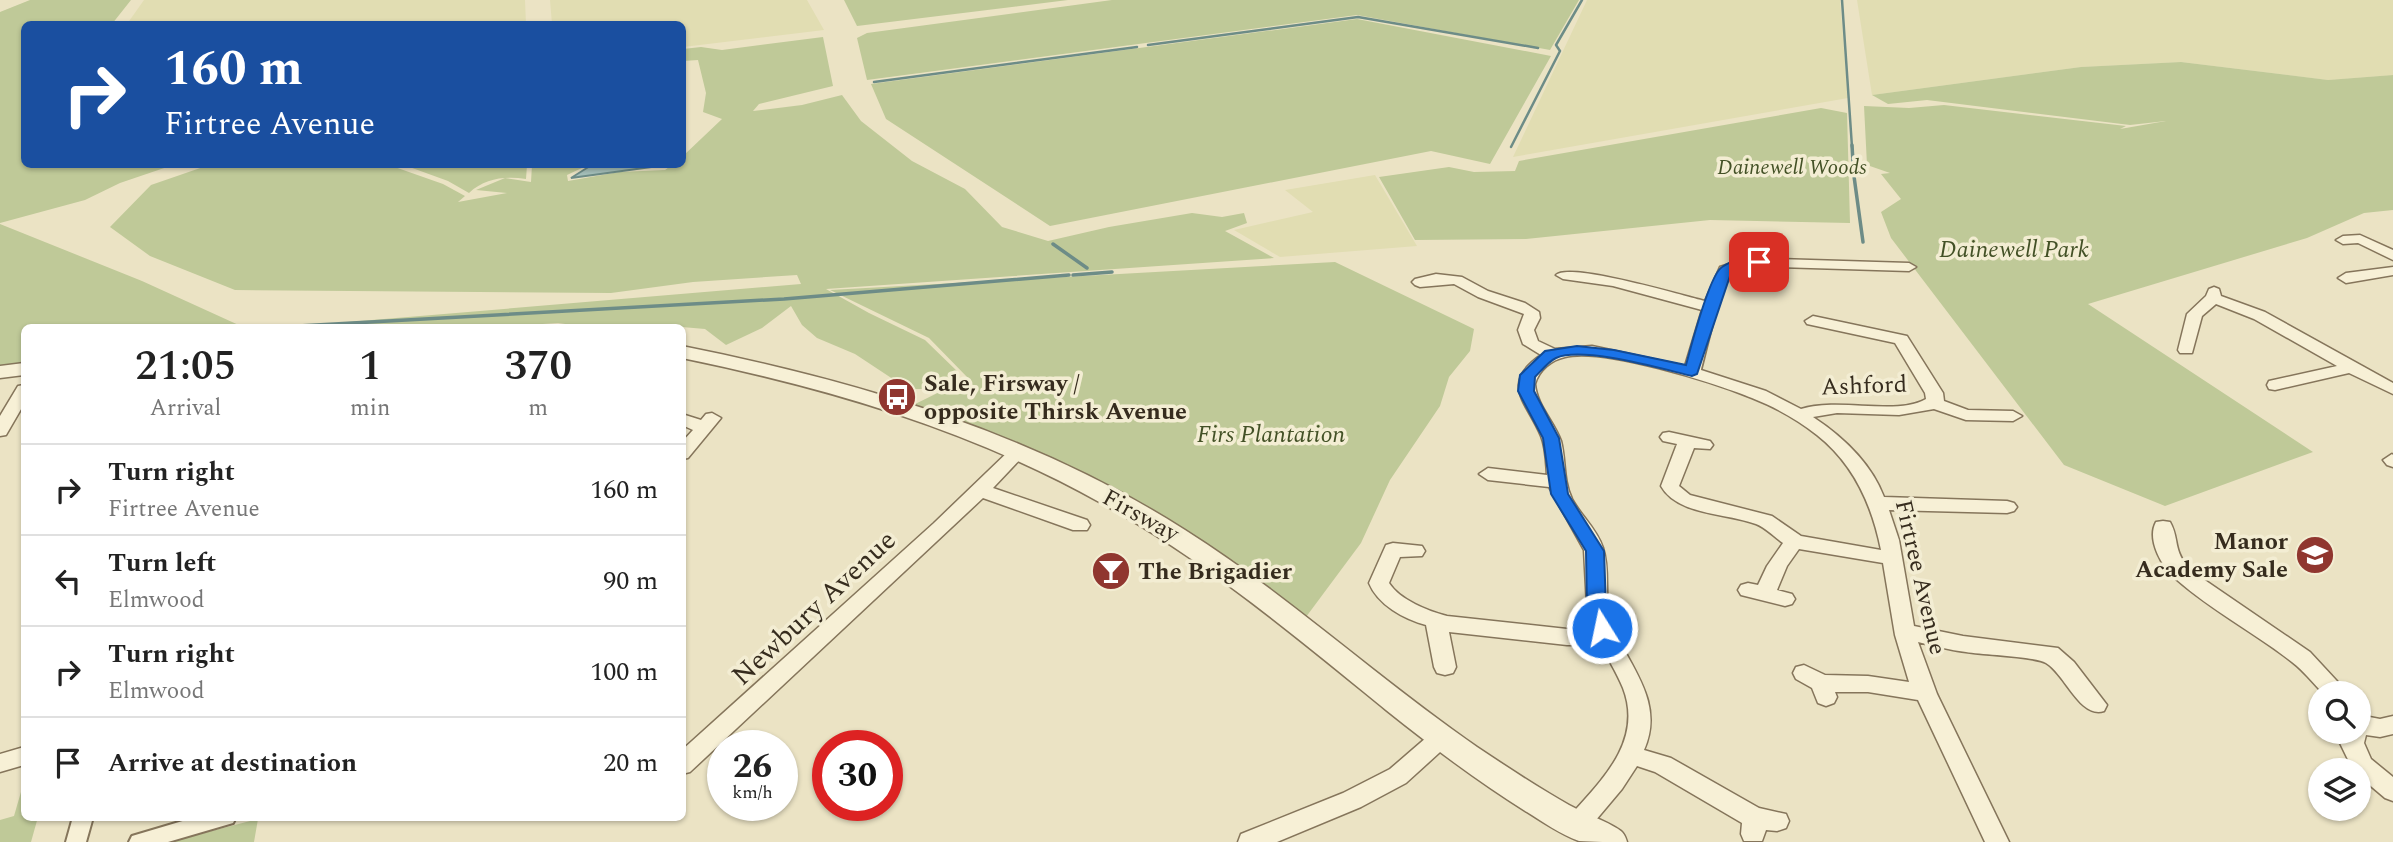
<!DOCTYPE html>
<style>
:root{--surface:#fff;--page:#f6f6f6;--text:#222;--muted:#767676;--line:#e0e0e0}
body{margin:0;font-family:Spectral,serif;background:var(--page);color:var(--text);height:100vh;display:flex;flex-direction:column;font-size:26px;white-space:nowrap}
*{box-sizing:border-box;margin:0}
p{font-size:23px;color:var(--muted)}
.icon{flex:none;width:38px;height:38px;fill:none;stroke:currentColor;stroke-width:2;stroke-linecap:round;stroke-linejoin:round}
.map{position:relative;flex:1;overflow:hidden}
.side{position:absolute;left:21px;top:324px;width:665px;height:497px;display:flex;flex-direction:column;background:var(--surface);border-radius:10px;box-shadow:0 2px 5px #0004}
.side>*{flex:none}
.top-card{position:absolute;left:21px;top:21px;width:665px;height:147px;border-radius:10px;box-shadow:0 2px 5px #0004;background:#1a4fa0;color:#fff;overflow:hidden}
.controls{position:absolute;left:2308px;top:681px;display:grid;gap:14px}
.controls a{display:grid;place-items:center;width:63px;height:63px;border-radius:50%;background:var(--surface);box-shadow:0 2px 5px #0004;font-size:35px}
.speed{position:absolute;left:707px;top:730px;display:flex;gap:14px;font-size:35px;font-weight:700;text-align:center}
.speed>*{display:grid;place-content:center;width:91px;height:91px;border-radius:50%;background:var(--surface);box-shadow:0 2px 5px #0004;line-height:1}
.speed small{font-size:18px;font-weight:400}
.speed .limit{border:10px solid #d22;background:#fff;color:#111}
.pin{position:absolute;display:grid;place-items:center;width:60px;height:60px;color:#fff;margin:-30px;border-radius:14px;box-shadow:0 4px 10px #0006}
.me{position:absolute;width:77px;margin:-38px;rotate:350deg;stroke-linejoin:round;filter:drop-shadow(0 0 5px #0008)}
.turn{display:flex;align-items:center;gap:24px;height:147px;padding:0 28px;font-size:32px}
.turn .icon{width:91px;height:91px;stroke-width:2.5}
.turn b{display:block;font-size:49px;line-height:60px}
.eta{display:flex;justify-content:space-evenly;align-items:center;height:119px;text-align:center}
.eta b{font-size:42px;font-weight:600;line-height:49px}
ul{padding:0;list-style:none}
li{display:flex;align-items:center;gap:21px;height:91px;padding:0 28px;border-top:2px solid var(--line)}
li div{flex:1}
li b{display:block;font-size:26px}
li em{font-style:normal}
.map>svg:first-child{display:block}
.farmland{fill:#e1ddb2}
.green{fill:#bfc998}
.water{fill:#a5bfb9;stroke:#6d8c87;stroke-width:2}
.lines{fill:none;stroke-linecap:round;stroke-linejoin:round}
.stream-far1{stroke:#6d8c87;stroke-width:2.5}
.stream{stroke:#6d8c87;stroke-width:3.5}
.pedestrian-casing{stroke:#85755b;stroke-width:4}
.minor-casing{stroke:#85755b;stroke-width:3}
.tertiary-casing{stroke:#85755b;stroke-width:3}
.pedestrian{fill:#f7f0d6;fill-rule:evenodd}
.minor{fill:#f7f0d6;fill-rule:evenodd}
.tertiary{fill:#f7f0d6;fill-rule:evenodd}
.route{fill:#1a73e8;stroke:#114b97;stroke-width:2}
.labels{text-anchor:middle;stroke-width:7;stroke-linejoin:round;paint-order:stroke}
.far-park-label{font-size:21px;font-style:italic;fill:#435126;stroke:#f3edd3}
.park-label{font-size:24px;font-style:italic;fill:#435126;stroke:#f3edd3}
.poi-label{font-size:24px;font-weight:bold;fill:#362c1e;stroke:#f3edd3;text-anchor:start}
.street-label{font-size:24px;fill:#362c1e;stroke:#f3edd3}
.near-street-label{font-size:28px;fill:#362c1e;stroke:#f3edd3}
</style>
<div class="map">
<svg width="2393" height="842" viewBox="0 0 2393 842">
<rect width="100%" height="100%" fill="#ebe3c4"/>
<path class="farmland" d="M144,0H525L526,24H127Z
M550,0H807L824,30L683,47L682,24H552Z
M1587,0H1840L1848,98L1513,157Z
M1857,0H2393V75L2328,80L2181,62L2081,67L1872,95Z
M1375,175L1417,246L1280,257L1234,230L1313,212L1285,190Z"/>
<path class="green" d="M30,0H131L112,24H24V164L173,165L120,183L85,200L0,223V12Z
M844,0H1068L857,26Z
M1112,0H1579L1550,50L1357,15L867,80L857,38L867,33Z
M1357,19L1551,56L1490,164L1431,151L1050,226L886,119L871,84Z
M823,37L833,86L759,104L753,111L802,105L842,95L861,121L912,161L965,189L1002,227L1048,241L1109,227L1192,213L1222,217L1244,213L1247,223L1225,231L1274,258L826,289L869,313L925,340L959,373L933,389H908L855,354L817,338L802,325L791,306L762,328L726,345L705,329L682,327H587L558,323L497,327H288L801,284L797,275L693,282L611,293L235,290L150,256L110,227L151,185L209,165H389L443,184L465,196L458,202L507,193L476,190L505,178L531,182L532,165L584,167L567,175L568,181L619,172L665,170L672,165L682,164L683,156L722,119L703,112L706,93L698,60L683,61V49L701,47L722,50Z
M2181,62L2328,80L2393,75V210L2364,213L2307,238L2088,304L2313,452L2165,506L2064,465L1891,238L1881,212L1901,199L1881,174L1890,173L1867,165L1864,106L1909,108L1944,105L2126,126L2120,129L2166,121L2130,125L1927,100L1888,104L1872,95L2081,67Z
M1821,108L1847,113L1850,223L1710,220L1526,239L1415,240L1379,177L1449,167L1474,172L1515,171L1519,161Z
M404,165H527L526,179C505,176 485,178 469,193L448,181Z
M0,224L142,281L243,327H24V366L0,369Z
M1335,262L1474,329L1470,351L1449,377L1440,406L1390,480L1361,543L1306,617L1199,540L907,408L968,378L929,338L830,290Z
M23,785L24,817H38L31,842H0V820L14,816Z
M258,819L254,842H169Z"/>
<path class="water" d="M563,165H666L571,178L590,166Z"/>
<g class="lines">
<path class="stream-far1" d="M1842,0L1852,147
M1148,45L1358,17L1538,48
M874,82L1137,47
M1511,147L1560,51L1556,45L1582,0"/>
<path class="stream" d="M1852,145L1853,162
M1853,169L1863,242
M1053,244L1087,268
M1073,275L1112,272
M280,327L784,299L1069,275"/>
<g class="pedestrian-casing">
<path id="pedestrian" d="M73,817H93L86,842H66Z
M196,817H236L233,823L168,842H129L132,836Z"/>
</g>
<g class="minor-casing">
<path id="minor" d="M2360,235L2393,250V260L2358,243L2343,244L2336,240L2343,236Z
M1748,258L1909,263L1916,267L1909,271L1748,266C1743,267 1736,268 1732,272C1721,284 1706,351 1701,370L1766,391L1801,409C1839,397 1897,416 1926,399L1925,393L1895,343L1807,324L1805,321L1813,316L1907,336L1943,393L1944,401L1968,410L2013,411L2022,416L2013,421L1966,420L1934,409L1899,415L1837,413L1813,417C1842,436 1871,463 1884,497L2007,501L2014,503L2017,507L2014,511L2007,513L1889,510L1899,540L1914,626L1963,636L2058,648L2074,662L2107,705L2104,711C2080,719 2065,674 2046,663C2034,656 1982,655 1966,652C1950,650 1934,646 1918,642L1937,694L2009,842H1985L1918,700L1868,692H1835L1837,697L1834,703L1826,706L1818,703L1812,688L1796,679L1793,673L1796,667L1804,665L1825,675L1868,676L1909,682L1895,635L1883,563L1799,549L1787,566L1777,590L1792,594L1795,599L1792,604L1785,606L1741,595L1738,590L1741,585L1748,583L1758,585L1767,566L1783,543C1774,537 1765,527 1756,524C1726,513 1677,515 1661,486L1677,444L1663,441L1660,437L1663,433L1669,432L1710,441L1713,445L1710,449L1694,448L1679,486L1690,495L1772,516L1801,536L1881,550C1872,505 1854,464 1817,435C1798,420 1775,407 1752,398C1715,383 1602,347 1565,357C1551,360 1539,370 1535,384C1537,406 1554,421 1561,441C1566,460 1563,480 1572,499C1581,516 1597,529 1603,548C1611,572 1603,598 1611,622C1627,665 1666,700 1644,750L1671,758L1759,808L1786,814L1789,821L1786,828L1777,831L1766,830L1762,841H1744L1741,834L1742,823L1655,772L1637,766L1622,789L1585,833L1576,836L1567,833L1564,826L1567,819C1600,782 1644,742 1623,688C1617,673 1608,659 1601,645H1567L1449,632L1456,667L1453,673L1445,675L1437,673L1434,667L1426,625C1404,619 1378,605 1369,583L1386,545L1393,543L1422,546L1425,551L1422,556L1400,557L1389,583C1400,600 1428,611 1447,616L1567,629H1593L1587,607L1584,550L1549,487L1488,480L1479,474L1488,468L1547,475C1546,462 1546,448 1541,436C1527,402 1499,384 1541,355L1523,344L1518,330L1524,314L1478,297L1454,284L1420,287L1415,285L1412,282L1415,279L1436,274L1462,277L1488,291L1525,303L1539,312L1540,318L1534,330L1538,341L1555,349L1592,346L1685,366L1702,310L1613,286L1563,279L1556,275C1569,262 1681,295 1705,301L1720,267Z
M2393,267V275L2346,283L2338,278L2346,273Z
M2214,287L2219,289L2221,296L2265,312L2393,383V394L2349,373L2275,390L2269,389L2267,385L2269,381L2337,366L2254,319L2216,304L2202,316L2192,353H2180L2178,350L2187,314L2206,296L2209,289Z
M24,385V404L6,435L0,436V416L18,386Z
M712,413L721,418L688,458L682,459V442L693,430L682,425V414L701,420L706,414Z
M1018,446L1027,452L993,488L1087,520L1090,525L1087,530H1073L983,498L690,772L682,774V750L934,523L1012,448Z
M2392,454L2393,455V467L2387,465L2383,460Z
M2163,521L2170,522C2180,540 2172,549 2190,570L2310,652L2348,693H2323C2313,683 2304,671 2292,662C2255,633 2212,611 2177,580C2163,569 2146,540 2156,522Z
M2359,715L2380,719L2393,716V734L2380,737L2366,735L2364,743L2371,759L2393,777V801L2385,798L2359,776V770H2353L2340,743L2345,732H2359Z
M1442,728L1450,731L1454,737L1450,743L1406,783L1361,807L1277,842H1238L1241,834L1343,793L1390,769L1434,731Z
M24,747V765L0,772V754Z"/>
</g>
<g class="tertiary-casing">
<path id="tertiary" d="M682,346C858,381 1033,433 1185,530C1288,595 1377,678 1477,747C1507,767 1537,787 1569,805C1581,812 1614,824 1622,832C1625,835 1626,839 1627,842C1613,842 1592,842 1579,841C1560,834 1543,822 1527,812C1477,781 1431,746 1386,710C1295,636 1205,560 1101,503C971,430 828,388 682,358Z
M24,363V375L0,378V366Z"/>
</g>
<use href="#pedestrian" class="pedestrian"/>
<use href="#minor" class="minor"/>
<use href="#tertiary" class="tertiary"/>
</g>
<path class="route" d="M1759,258L1764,260V265L1742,267L1731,273L1697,374L1692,376C1662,369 1583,346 1556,358C1549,361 1541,371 1535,377L1534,391L1559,438L1568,494L1604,551L1606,608L1612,628L1609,633H1596L1587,608L1586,551L1551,494L1543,438L1518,391L1520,375L1545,351L1577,346L1614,350L1686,365C1691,347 1709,275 1722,267C1733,259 1746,259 1759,258Z"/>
<defs>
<g id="bus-disc" transform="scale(2.0125)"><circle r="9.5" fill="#90362f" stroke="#f3edd3"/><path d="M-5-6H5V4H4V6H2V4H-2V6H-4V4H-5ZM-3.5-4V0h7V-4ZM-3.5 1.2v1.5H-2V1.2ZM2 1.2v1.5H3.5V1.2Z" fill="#fff"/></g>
<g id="school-disc" transform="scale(2.0125)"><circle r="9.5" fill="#90362f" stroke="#f3edd3"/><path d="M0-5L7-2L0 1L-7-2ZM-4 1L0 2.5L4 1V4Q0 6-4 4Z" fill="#fff"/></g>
<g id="bar-disc" transform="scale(2.0125)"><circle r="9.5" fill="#90362f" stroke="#f3edd3"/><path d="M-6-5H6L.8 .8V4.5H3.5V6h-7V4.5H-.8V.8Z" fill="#fff"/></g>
</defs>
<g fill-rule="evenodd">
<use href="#bus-disc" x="897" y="397"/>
<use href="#school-disc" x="2315" y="555"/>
<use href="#bar-disc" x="1111" y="571"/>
</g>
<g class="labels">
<g class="far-park-label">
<text x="1792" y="174">Dainewell Woods</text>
</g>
<g class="park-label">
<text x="2014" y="257">Dainewell Park</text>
<text x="1271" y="442">Firs Plantation</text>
</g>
<g class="poi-label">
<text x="924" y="391">Sale, Firsway /<tspan x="924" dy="28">opposite Thirsk Avenue</tspan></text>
<text x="2288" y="549" text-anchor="end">Manor<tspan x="2288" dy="28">Academy Sale</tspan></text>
<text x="1138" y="579">The Brigadier</text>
</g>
<g class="street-label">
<text transform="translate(1864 385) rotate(-2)" y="8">Ashford</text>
<text transform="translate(1141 515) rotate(29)" y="8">Firsway</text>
<text transform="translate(1921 577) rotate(77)" y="8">Firtree Avenue</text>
</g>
<g class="near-street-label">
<text transform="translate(813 607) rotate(-43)" y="10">Newbury Avenue</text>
</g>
</g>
</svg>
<div class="controls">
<a><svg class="icon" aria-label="search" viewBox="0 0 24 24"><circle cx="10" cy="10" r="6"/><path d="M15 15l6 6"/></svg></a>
<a><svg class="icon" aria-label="layers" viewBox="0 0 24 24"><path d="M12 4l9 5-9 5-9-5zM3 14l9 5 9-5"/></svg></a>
</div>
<div class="speed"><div>26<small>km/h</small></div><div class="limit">30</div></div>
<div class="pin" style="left:1759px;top:262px;background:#d93025"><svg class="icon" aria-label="arrive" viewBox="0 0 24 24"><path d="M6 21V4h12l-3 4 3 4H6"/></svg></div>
<svg class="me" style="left:1602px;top:628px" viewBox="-20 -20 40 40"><circle r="17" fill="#1a73e8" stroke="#fff" stroke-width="3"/><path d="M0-11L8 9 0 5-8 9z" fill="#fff"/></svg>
<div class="top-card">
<div class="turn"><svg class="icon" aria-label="right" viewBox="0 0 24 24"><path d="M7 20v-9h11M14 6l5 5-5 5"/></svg><div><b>160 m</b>Firtree Avenue</div></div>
</div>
<section class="side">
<div class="eta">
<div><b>21:05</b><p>Arrival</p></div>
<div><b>1</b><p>min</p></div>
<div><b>370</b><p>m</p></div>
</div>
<ul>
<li><svg class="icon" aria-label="right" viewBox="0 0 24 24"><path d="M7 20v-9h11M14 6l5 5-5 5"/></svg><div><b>Turn right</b><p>Firtree Avenue</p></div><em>160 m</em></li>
<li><svg class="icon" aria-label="left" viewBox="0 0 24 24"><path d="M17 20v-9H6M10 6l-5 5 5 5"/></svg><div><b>Turn left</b><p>Elmwood</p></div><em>90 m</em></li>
<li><svg class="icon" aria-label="right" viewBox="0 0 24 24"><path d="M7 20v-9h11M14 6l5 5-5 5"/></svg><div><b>Turn right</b><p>Elmwood</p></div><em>100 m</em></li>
<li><svg class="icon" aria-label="arrive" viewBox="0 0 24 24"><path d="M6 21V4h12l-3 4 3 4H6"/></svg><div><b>Arrive at destination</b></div><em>20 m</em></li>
</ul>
</section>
</div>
